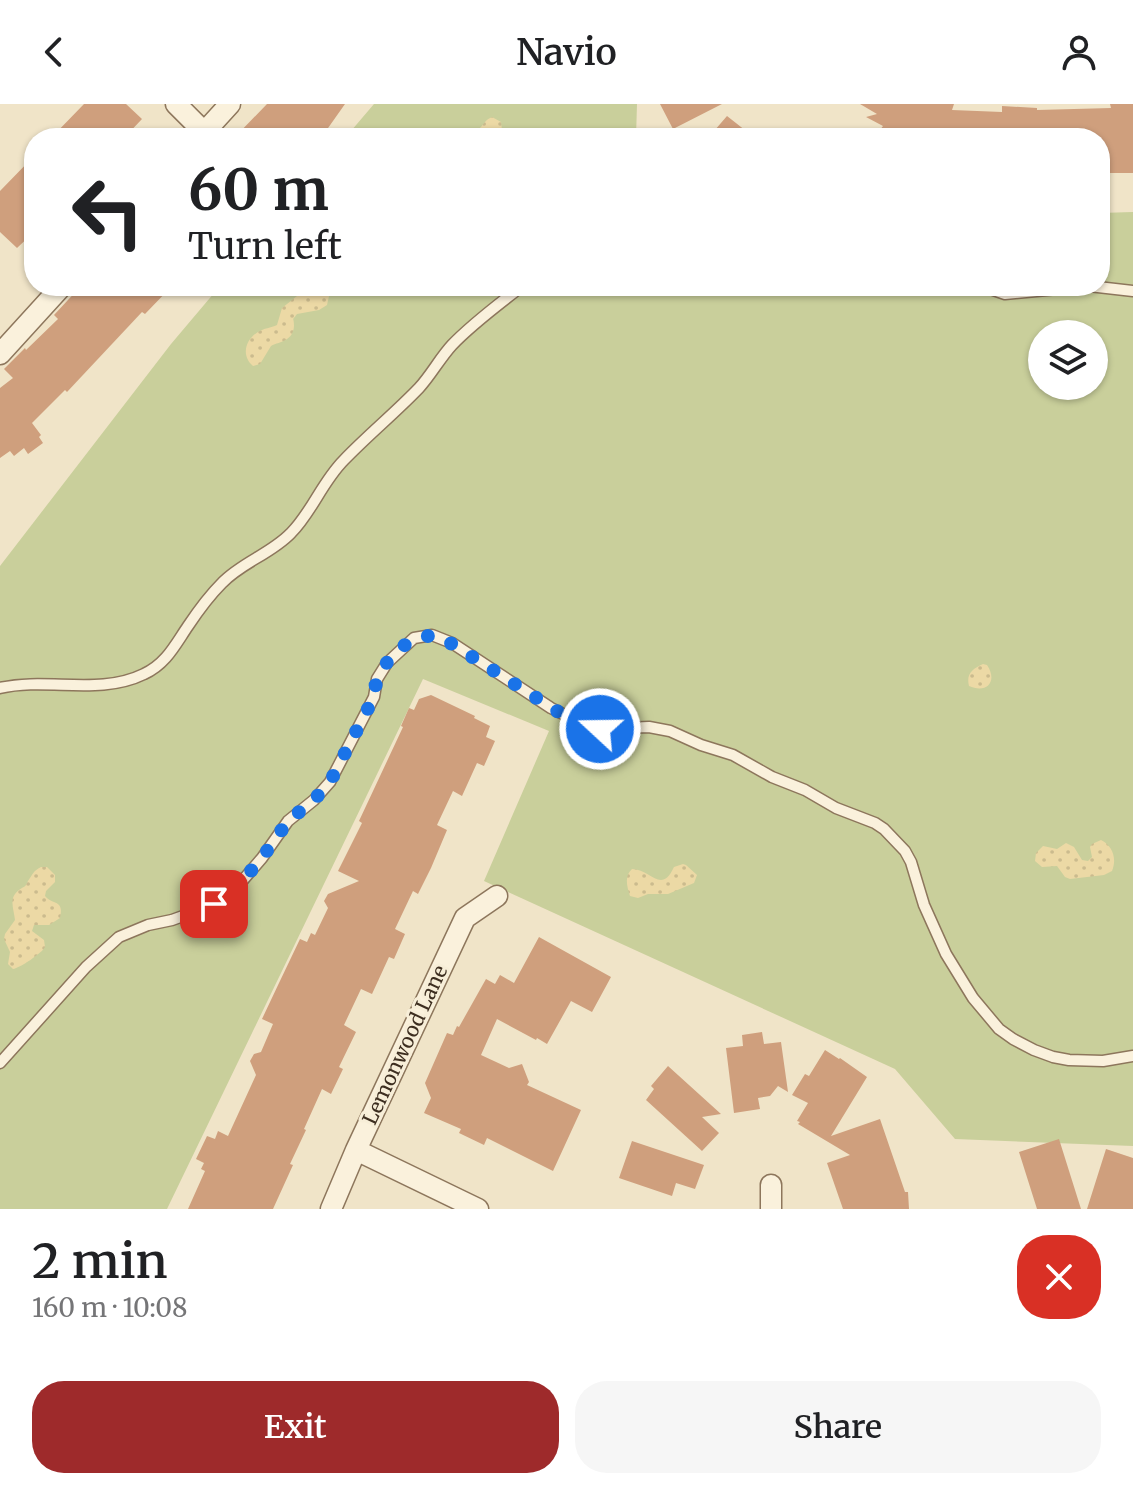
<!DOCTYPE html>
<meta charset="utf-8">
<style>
:root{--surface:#fff;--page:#f6f6f6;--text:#202124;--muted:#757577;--accent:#9e2a2b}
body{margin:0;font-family:Merriweather,serif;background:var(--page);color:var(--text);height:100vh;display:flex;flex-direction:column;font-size:30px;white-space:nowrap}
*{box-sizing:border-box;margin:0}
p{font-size:26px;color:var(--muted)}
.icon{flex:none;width:44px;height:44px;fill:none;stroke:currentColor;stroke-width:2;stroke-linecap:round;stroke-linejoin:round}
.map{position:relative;height:1105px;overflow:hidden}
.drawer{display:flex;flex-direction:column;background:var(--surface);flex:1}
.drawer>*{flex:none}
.hud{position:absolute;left:24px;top:24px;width:1086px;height:168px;border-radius:32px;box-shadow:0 2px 6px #0004;background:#fff;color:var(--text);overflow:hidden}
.controls{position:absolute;left:1028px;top:216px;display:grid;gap:16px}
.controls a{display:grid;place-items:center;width:80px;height:80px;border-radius:50%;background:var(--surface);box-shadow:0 2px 6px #0004;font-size:40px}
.pin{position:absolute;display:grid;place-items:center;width:68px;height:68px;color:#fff;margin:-34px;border-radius:16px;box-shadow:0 4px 12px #0006}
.me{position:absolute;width:88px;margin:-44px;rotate:291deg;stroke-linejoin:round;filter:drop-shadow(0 0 6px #0008)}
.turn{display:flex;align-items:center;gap:28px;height:168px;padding:0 32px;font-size:36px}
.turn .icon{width:104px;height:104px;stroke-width:2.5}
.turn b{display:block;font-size:56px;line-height:68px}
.round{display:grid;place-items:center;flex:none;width:84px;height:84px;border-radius:32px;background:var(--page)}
.headline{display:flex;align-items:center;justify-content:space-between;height:136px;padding:0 32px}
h1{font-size:48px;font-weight:600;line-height:60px}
.action{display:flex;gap:16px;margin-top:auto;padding:16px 32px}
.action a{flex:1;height:92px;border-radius:32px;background:var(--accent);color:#fff;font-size:32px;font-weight:600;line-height:92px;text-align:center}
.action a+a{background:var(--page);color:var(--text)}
header{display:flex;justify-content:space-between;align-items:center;height:104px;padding:0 32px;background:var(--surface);font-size:36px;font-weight:600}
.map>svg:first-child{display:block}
.green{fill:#c9cf9b;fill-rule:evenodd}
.sand{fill:url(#sand-dots)}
.building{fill:#cf9f7d}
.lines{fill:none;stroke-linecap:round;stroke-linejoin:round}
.lane-casing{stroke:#8d765c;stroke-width:13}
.street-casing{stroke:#8d765c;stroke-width:23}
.lane{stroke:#faf1dc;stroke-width:10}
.street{stroke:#faf1dc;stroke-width:20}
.route{stroke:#1a73e8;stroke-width:14;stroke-dasharray:0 25.2}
.labels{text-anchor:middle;stroke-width:6;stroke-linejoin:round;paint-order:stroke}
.street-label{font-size:20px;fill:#3d2e20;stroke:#f7eed8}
</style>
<header><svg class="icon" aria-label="back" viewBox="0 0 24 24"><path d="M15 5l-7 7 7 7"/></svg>Navio<svg class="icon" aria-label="person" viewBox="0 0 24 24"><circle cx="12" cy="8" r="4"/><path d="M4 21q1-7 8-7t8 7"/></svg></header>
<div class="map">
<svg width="1133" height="1105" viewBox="0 0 1133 1105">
<defs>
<pattern id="sand-dots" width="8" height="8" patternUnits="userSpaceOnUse" patternTransform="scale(2)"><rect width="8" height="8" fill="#ecd9a5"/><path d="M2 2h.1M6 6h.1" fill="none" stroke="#cbbb8e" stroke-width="1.8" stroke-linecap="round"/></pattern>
</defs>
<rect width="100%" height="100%" fill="#f0e4c8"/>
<path class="green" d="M374,0H637L636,34H345Z
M1133,108V1042L955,1035L895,965L484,777L549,627L423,575L167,1105H0V462L171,240L220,182H1100V109ZM1042,230H1094V282H1042Z"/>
<path class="sand" d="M492,13L501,18L503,34H460C466,28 473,29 480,24C485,19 485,16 492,13Z
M306,182H323L329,192L327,201L319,206L297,210C291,218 294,212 294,222C293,237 281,237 271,242L260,260L253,262C241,252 245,236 258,228C264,224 271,224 277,221L282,204L297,192Z
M983,560L987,561C998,577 987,590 969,582C966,570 972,565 983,560Z
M1101,736C1113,742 1117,755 1112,767L1104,771L1070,775L1065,773L1057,762L1042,763L1035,757L1036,749L1043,742L1057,745L1066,739L1074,743L1082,756L1088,757L1092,753L1090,743L1092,740Z
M683,760L686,761L697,771L694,779L668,790H648L638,794L630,792C627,783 624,772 632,765C651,765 661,791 674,763Z
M41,763H47L55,771V778L46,787L45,792C54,802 64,795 60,814L49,821H34L32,827L44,836L45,843C42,849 20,864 13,865L8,860L10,848L4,835L5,830L15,816C14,805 8,794 19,786C26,781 24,785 28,777C33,770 33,767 41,763Z"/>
<path class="building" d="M84,0H126L142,15L124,34H51Z
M267,0H345L321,34H234Z
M660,0H722L673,25Z
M860,0H954L952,6L1002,8V2L1037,4V6L1111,4L1110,0H1133V69H1100V34H894L880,26L883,22L866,13L877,10Z
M727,12L755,34H708Z
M34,52V128L17,144L0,128V87Z
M81,182H172L145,210L142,208L67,288L65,286L32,319L41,331L39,333L43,339L28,350L24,344L14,352L10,347L0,354V284L13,274L4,265L25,244L26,246L58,215L54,211Z
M431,591L475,612L474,614L490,622L486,633L495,637L484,662L477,659L462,692L453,687L437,721L447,726L431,764L418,790L413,787L395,825L405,830L394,855L389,853L372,890L361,885L344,921L356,928L339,963L343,965L331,990L322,985L304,1025L306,1026L290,1060L293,1061L273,1105H188L205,1067L201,1065L204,1059L196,1055L207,1032L215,1035L218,1027L228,1032L256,971L250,957L254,950L261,948L273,920L262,915L279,879L300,835L307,838L311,829L315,831L328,804L324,797L328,790L359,777L338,767L362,719L359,717L403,623L401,622L409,604L414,606L419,595Z
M539,833L611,873L592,908L571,897L547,940L537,934L536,936L497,915L481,951L509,964L522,960L529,978L527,981L581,1006L553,1067L487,1034L484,1041L459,1029L461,1025L424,1009L431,994L425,979L447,929L453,931L457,922L459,923L486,875L495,880L500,871L514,879Z
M762,928L764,940L781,938L788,988L778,982L770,992L758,994L760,1005L734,1009L726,944L743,942L742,931Z
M825,946L839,955L840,954L867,973L831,1032L880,1015L905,1088H908L909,1105H843L827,1059L850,1051L798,1020L800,1018L797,1017L808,999L792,991L805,970L809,972Z
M668,962L721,1010L702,1013L719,1029L702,1047L646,996L654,985L651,982Z
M1059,1035L1081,1105H1037L1019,1048Z
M632,1037L704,1061L695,1085L676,1079L672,1092L619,1074Z
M1106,1045L1133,1054V1105H1087Z"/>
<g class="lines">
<g class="lane-casing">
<path id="lane" d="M982,182L1005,190L1089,182L1133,187
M0,584C47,573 99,592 144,570C166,560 175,541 188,522C198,507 209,492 222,479C242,458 271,450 291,429C312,408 322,378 344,356C368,331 395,309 419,284C431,271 440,254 452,241C473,219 498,201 522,182
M0,959L86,863L119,833L148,821L172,816L205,804L227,791L237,783L262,754L288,717L314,696L330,678L374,593L377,575L387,559L414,534L432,531L452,539L551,604L579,618L600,625L649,623L670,627L701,641L733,651L772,673L805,686L836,704L875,719L884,725L905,747L911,758L924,801L946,850L973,894L999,925L1013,935L1034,946L1053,953L1069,956L1103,957L1133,952"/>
</g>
<g class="street-casing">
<path id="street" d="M176,0L204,28
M199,34L230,0
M0,250L62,182
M356,1046L478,1105
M771,1081V1105
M331,1105L356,1046L465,814L497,792"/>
</g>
<use href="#lane" class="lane"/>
<use href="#street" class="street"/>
</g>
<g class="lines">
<path class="route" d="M214,800L237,783L262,754L288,717L314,696L330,678L374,593C375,587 375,580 378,574C388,551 414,526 441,533L560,609L590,623L600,625"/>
</g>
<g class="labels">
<g class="street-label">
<text transform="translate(405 941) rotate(-65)" y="7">Lemonwood Lane</text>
</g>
</g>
</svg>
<div class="controls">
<a><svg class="icon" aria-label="layers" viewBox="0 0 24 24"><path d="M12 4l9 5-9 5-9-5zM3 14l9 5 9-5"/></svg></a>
</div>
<div class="pin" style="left:214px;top:800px;background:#d93025"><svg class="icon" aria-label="arrive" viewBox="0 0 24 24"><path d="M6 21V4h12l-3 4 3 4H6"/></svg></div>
<svg class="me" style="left:600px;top:625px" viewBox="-20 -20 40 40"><circle r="17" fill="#1a73e8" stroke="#fff" stroke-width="3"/><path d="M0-11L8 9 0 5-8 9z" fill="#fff"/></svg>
<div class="hud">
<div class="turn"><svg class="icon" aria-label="left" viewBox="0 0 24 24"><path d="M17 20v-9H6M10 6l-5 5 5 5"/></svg><div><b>60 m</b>Turn left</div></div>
</div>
</div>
<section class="drawer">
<div class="headline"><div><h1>2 min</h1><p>160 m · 10:08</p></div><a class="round" style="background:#d93025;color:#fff"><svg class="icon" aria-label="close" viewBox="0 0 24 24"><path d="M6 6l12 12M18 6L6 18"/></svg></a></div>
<div class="action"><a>Exit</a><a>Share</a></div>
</section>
